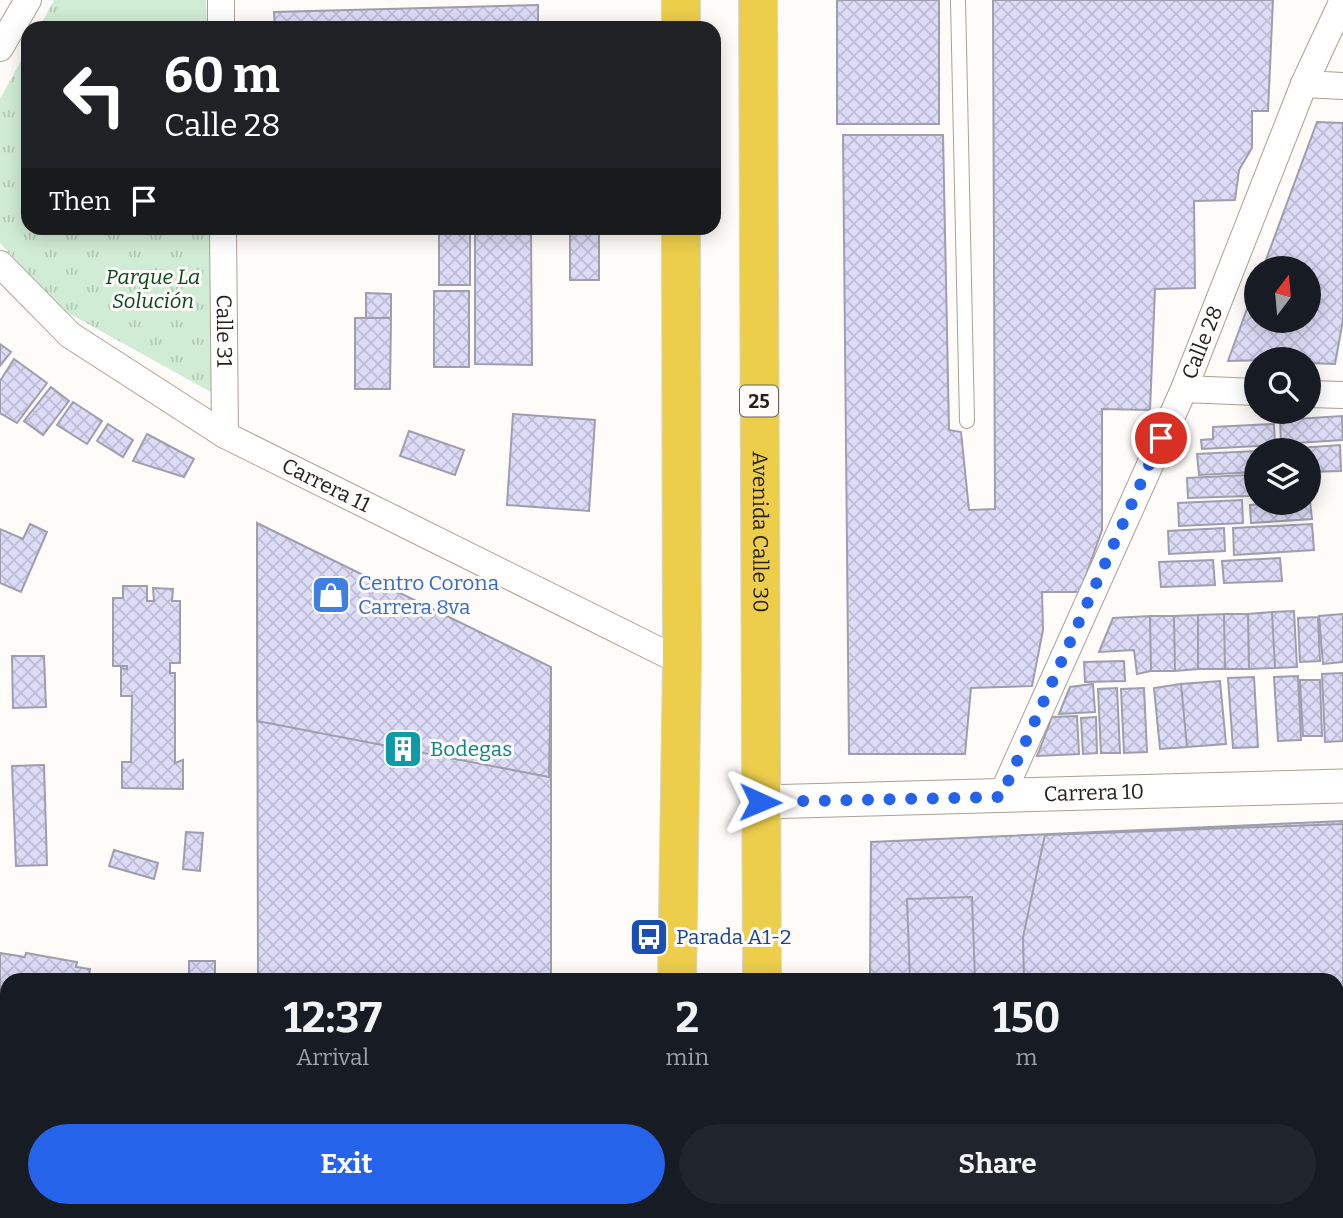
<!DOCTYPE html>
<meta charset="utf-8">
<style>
:root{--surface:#171b24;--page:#20242c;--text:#f1f3f6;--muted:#9ea1a6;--accent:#2563eb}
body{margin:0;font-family:Bitter,serif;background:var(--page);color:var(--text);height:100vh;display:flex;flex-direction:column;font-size:26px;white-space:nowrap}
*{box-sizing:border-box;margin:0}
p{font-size:23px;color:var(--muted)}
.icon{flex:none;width:38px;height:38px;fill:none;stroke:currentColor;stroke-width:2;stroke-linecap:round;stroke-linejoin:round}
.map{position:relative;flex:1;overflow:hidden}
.panel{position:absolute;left:0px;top:973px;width:1344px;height:245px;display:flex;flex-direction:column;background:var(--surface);border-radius:21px 21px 0 0;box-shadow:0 4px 18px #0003}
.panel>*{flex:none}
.top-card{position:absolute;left:21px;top:21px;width:700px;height:214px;border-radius:21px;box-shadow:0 4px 18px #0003;background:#202124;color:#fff;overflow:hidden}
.needle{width:46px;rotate:16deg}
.tools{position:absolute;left:1244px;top:256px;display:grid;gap:14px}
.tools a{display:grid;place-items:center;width:77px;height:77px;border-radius:50%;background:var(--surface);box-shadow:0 4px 18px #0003;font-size:35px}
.pin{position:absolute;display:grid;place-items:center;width:60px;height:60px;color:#fff;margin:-30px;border:4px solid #fff;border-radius:50%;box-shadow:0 2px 7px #0007}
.me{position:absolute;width:77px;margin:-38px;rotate:91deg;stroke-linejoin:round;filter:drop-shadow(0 0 5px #0008)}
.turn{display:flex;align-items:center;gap:24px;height:147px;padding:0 28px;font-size:32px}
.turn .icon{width:91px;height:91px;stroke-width:2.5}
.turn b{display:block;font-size:49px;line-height:60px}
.then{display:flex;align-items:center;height:66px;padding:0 28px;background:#0003;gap:14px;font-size:26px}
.eta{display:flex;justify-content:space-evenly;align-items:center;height:119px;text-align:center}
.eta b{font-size:42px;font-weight:700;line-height:49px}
.cta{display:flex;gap:14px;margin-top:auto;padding:14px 28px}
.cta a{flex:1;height:80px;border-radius:42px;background:var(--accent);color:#fff;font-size:28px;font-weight:700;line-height:80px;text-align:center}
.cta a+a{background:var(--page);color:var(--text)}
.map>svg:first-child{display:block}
.grass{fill:url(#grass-tufts)}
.pitch{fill:#d0ecd4}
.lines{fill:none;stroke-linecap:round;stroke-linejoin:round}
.stream{stroke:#697a94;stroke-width:9}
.building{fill:url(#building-cross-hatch);stroke:#9e9ead;stroke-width:2}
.service-casing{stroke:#ada095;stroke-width:16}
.minor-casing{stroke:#ada095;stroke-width:28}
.tertiary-casing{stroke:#ada095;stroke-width:35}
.trunk-casing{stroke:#d8d7d6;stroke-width:40}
.service{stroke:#fff;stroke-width:14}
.minor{stroke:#fff;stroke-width:26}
.tertiary{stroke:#fff;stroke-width:33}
.trunk{stroke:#ecce4b;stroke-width:38}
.route{stroke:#2563eb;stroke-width:12;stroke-dasharray:0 21.6}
.labels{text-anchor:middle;stroke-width:6;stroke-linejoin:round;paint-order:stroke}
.shield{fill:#fefbf8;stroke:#66625e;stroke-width:2}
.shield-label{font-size:19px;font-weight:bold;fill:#25201c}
.park-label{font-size:21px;font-style:italic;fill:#07481e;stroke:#fefbf8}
.street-label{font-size:21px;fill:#25201c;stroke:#fefbf8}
.shop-label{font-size:21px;fill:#366cbe;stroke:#fefbf8;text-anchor:start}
.culture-label{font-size:21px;fill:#0d838f;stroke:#fefbf8;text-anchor:start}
.transit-label{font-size:21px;fill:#164399;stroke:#fefbf8;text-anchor:start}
</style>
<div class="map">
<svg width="1343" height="1218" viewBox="0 0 1343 1218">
<defs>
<pattern id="grass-tufts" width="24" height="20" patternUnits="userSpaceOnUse" patternTransform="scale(1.75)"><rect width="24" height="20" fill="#d0ecd4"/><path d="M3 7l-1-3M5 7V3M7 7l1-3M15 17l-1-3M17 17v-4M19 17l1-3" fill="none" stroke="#b2cab5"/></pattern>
<pattern id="building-cross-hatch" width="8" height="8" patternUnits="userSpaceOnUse" patternTransform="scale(1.75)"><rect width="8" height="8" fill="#dddcf8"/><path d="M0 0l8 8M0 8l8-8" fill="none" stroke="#bebcd4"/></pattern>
</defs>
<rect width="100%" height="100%" fill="#fefbf8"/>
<path class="grass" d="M54,0H206L207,28H39Z
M28,48V228H213L218,396L61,309L0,243V99Z"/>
<path class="pitch" d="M74,0H195L182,28H60Z"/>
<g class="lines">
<path class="stream" d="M0,1158L7,1160"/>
</g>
<path class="building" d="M837,0H939V124H837Z
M993,0H1273L1268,111H1252V148L1239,170L1235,200L1194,201L1195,288L1155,289L1150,410L1102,409V530L1080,592H1042L1043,630L1032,686L971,688L965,754H849L843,135H943L949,430L961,432L969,510L995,509Z
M538,5V28H275L274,12Z
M584,24V28H561V25Z
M1317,122L1343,123V320L1335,364L1309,363V359L1228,361L1256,284V320H1309V268H1263Z
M439,228H470V285H439Z
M475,228H531L532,365L475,364Z
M570,228H599V280H570Z
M434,291H469V367H434Z
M366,293L391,294V318H366Z
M355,318H391L390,389H355Z
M0,344L11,352L0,366Z
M14,359L47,383L17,423L0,413V381Z
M51,387L69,401L43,435L24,421Z
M73,402L102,421L87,444L57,425Z
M513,414L595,420L589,511L507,505Z
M1342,416L1343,440L1281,444L1280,420Z
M108,424L133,440L123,457L97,441Z
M1274,424L1275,445L1202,449L1201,440L1213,439V427Z
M409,431L464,450L455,475L400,456Z
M147,434L194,459L184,477L133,461Z
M1340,445L1341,471L1309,472V450H1271Z
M1256,451V472L1199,475L1197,454Z
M1248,475L1249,496L1188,498L1187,478Z
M1309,478H1312V496H1309Z
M1242,500L1243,523L1179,526L1178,503Z
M1310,501L1312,519L1251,523L1250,505Z
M257,523L551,667V980H258Z
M257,523L551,667L549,777L257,721Z
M30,524L47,532L21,592L0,583V529L23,539Z
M1312,524L1314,550L1234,555L1233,528Z
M1224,528L1225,551L1169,554L1168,531Z
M1280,558L1282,581L1224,583L1222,561Z
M1213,560L1215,585L1161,587L1159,562Z
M123,586H147V601H154L153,588L173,589L172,601H180V663H170V673H175V763L183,760V789L122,788V762H131L132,696H121V668L127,669V666H113V598H123Z
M1294,611L1297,667L1275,668L1272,612Z
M1272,612L1275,668L1249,669L1248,614Z
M1224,614H1248L1249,669H1225Z
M1224,614L1225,669H1198V615Z
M1343,614V662L1323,664L1319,616Z
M1198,615V669L1175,671L1174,616Z
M1150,616H1174L1175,671H1151Z
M1150,616L1151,671L1137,674L1134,650L1099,652L1113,618Z
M1318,617L1320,661L1300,662L1298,618Z
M12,656H44L46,707L13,708Z
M1124,661L1125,681L1085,682L1084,662Z
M1343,673V741L1325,742L1322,674Z
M1298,676L1301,740L1278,741L1274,677Z
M1254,677L1258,747L1233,748L1228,678Z
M1300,680H1320L1322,736H1303Z
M1220,681L1226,744L1187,747L1181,684Z
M1093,684L1095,712L1059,714L1070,687Z
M1181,684L1187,747L1160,749L1154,688Z
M1117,688L1120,753H1101L1098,689Z
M1144,688L1147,752L1124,753L1121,689Z
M1077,716L1079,754L1037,756L1052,717Z
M1096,717L1097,753L1083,754L1081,718Z
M44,765L47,865L16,866L12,766Z
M1343,821V1218H871V1211H1337V980H870L871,842Z
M1343,824V1218H1263V1211H1337V980H1024L1023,937L1045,835Z
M186,832L203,833L200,871L183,869Z
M114,850L158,863L154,879L109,866Z
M972,897L975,980H910L907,899Z
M0,953L25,957L26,953L77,962L76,967L90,969L88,980H7V1025L0,1024Z
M189,961H215V980H189Z
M0,1034L7,1035L2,1071H0Z"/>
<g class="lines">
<g class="service-casing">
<path id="service" d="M958,0L967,421"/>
</g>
<g class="minor-casing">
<g id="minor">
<path d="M221,0V28"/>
<path d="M0,48L28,0"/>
<path d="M1304,84L1343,86"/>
<path id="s1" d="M223,228L225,435"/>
<path id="s2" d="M0,264L70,335L225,435L682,662"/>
<path d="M1184,389L1256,392"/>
<path d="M1309,394L1343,395"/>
<path id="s3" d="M1001,797L1184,389L1304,84L1343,0"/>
<path d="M70,1218L71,1211"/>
</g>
</g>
<g class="tertiary-casing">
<g id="tertiary">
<path id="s4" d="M760,802L1343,786"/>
<path d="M0,1129L7,1130"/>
<path d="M0,1182L7,1183"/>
<path d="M186,1211L231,1218"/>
<path d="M595,1211L647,1218"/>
</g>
</g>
<g class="trunk-casing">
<g id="trunk">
<path d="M681,0V28"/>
<path id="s5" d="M758,0L762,980"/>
<path d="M677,980L682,662L681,228"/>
<path d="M682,1211L683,1218"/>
<path d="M766,1211V1218"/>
</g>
</g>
<use href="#service" class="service"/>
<use href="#minor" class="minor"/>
<use href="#tertiary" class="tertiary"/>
<use href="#trunk" class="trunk"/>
</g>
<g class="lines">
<path class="route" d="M760,802L1001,797L1161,438"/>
</g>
<defs>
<g id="shop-square" transform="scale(2.0125)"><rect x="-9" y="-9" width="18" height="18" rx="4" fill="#3f7fe0" stroke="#fefbf8"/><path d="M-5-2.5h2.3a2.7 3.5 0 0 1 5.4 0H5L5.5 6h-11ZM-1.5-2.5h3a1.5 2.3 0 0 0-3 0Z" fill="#fff"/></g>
<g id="building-square" transform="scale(2.0125)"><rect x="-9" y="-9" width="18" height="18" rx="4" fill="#0f9aa8" stroke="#fefbf8"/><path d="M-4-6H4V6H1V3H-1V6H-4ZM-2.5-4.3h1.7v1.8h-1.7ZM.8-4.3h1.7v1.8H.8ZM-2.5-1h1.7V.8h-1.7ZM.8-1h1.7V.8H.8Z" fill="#fff"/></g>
<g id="bus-square" transform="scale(2.0125)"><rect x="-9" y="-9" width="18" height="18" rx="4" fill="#1a4fb4" stroke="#fefbf8"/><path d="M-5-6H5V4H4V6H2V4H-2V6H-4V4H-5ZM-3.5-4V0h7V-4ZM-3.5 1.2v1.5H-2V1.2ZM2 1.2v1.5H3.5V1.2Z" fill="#fff"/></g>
</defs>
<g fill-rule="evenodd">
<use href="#shop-square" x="331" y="595"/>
<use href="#building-square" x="403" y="749"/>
<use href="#bus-square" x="649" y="937"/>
</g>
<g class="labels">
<rect class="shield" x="740" y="385.5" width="38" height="31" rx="5"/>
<g class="shield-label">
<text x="759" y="408">25</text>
</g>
<g class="park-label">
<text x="153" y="284">Parque La<tspan x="153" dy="24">Solución</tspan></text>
</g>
<g class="street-label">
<text dy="7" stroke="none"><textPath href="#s1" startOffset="103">Calle 31</textPath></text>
<text dy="7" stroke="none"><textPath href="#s3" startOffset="497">Calle 28</textPath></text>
<text dy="7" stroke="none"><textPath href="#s2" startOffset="397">Carrera 11</textPath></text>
<text dy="7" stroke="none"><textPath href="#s5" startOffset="532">Avenida Calle 30</textPath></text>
<text dy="7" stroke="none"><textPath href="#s4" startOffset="334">Carrera 10</textPath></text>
</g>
<g class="shop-label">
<text x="358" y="590">Centro Corona<tspan x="358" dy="24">Carrera 8va</tspan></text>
</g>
<g class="culture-label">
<text x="430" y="756">Bodegas</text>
</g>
<g class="transit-label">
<text x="676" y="944">Parada A1-2</text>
</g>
</g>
</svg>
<div class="tools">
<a><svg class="needle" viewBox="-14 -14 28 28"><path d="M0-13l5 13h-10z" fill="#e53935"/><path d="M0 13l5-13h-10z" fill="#9ea1a6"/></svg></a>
<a><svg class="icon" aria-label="search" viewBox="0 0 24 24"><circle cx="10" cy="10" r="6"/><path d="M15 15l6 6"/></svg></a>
<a><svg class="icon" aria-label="layers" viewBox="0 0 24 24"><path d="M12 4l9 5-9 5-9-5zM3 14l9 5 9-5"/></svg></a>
</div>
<div class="pin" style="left:1161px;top:438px;background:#d93025"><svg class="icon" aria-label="arrive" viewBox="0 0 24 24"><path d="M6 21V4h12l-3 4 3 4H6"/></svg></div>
<svg class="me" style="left:760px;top:802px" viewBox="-20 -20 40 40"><path d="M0-17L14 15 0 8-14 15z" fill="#2563eb" stroke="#fff" stroke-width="4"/></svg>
<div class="top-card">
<div class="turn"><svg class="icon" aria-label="left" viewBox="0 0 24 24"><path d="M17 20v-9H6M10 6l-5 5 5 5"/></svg><div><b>60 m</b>Calle 28</div></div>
<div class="then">Then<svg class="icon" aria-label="arrive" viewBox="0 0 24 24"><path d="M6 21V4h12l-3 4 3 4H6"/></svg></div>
</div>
<section class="panel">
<div class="eta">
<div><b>12:37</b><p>Arrival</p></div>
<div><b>2</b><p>min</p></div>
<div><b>150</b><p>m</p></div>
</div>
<div class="cta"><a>Exit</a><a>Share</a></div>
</section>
</div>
